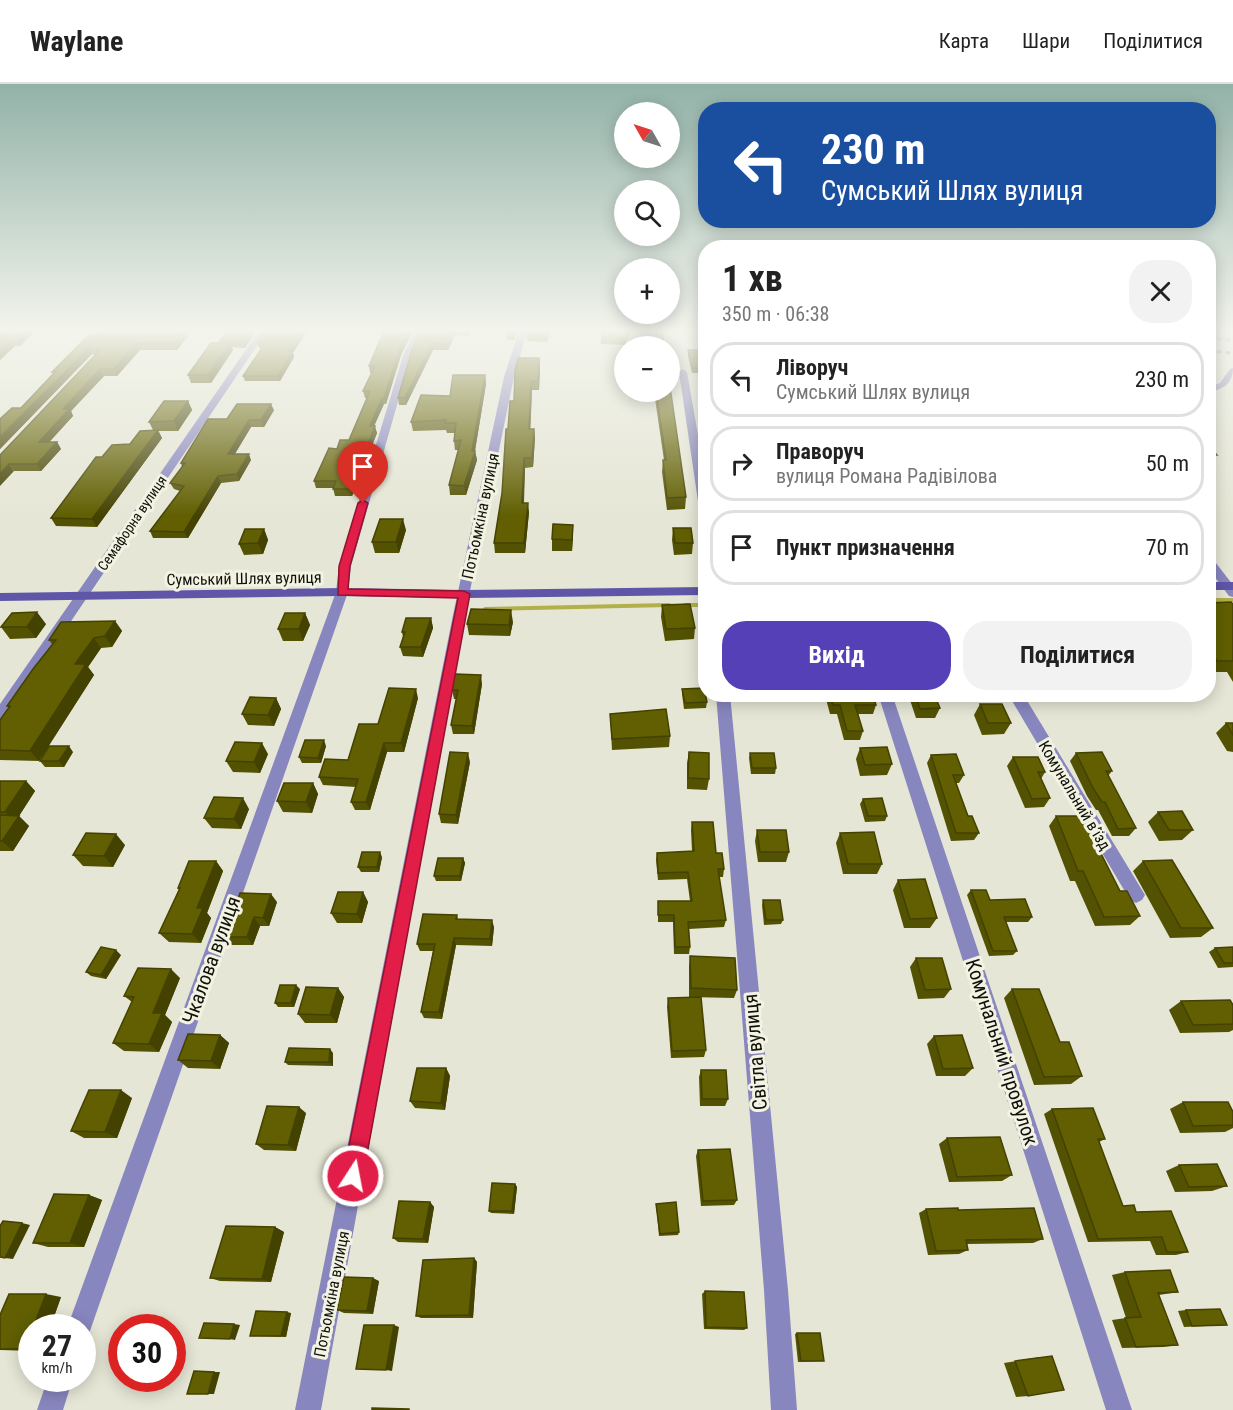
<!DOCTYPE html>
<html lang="uk">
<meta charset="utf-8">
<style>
:root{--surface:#fff;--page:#f2f2f2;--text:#222;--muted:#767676;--line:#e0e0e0;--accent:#5640b8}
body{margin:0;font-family:"Roboto Condensed",sans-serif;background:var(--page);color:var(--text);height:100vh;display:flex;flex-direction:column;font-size:22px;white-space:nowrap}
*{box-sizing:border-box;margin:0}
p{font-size:20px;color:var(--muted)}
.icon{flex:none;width:33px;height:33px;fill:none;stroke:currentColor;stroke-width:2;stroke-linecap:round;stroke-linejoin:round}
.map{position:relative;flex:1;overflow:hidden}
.panel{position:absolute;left:698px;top:156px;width:518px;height:462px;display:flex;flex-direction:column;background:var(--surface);border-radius:24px;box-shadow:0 3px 15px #0003}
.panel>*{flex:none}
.hud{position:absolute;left:698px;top:18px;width:518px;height:126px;border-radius:24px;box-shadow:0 3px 15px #0003;background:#1a4fa0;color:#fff;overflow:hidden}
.needle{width:39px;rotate:309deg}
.fabs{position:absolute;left:614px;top:18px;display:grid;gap:12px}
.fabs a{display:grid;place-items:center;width:66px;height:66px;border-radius:50%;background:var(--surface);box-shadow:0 3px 15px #0003;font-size:30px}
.speed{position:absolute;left:18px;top:1230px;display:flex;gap:12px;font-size:30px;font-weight:700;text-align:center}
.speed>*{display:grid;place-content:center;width:78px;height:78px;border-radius:50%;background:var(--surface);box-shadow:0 3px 15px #0003;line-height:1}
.speed small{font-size:15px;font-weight:400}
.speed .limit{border:9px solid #d22;background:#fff;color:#111}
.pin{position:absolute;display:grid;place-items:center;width:51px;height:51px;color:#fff;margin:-62px -26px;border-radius:50% 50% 50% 0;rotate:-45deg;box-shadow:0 0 6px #0007}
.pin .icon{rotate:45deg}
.me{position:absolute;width:66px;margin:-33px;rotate:11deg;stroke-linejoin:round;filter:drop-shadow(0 0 4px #0008)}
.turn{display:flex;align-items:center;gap:21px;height:126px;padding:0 24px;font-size:27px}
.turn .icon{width:78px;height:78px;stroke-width:2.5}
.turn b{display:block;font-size:42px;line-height:51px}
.round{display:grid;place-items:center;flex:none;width:63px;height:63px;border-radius:24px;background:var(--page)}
.headline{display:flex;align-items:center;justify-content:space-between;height:102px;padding:0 24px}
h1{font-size:36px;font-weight:700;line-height:45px}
.button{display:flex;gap:12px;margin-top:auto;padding:12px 24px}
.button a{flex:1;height:69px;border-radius:24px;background:var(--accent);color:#fff;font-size:24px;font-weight:700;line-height:69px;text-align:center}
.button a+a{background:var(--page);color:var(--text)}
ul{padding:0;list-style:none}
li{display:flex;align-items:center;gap:18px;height:75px;margin:0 12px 9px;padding:0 12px;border:3px solid var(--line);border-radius:24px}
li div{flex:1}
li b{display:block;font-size:22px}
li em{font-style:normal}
header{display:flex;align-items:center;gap:36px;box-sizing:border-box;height:84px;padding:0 30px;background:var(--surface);border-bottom:2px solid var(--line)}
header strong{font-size:28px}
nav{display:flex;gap:33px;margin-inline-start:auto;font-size:21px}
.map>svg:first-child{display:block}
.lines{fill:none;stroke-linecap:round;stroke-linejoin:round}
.stream{stroke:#b2b048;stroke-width:4}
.street{fill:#8886be;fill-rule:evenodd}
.secondary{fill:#5f56a8;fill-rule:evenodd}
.rail{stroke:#797a6e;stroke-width:3;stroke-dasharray:4.5 4.5;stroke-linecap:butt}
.wall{fill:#535202}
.shaded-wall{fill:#444201}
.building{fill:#615f02;stroke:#444201;stroke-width:1.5}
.route{fill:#e11d48;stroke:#92132f;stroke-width:1.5}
.labels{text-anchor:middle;stroke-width:6;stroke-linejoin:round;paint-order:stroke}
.far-street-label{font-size:14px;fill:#11110b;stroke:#f3f3e3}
.street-label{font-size:16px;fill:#11110b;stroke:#f3f3e3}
.near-street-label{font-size:20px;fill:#11110b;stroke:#f3f3e3}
</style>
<header>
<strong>Waylane</strong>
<nav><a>Карта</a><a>Шари</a><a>Поділитися</a></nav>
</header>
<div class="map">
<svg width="1233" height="1326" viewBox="0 0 1233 1326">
<rect width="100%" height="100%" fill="#e5e6d5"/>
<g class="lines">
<path class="stream" d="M1208,516H1233
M685,521H705
M485,525L669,521"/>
<path class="street" d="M259,247H267L5,635L0,636V620Z
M415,247H423L411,272L351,482L348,508L91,1244L88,1253L82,1255V1244H67L336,508L339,482L403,272Z
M519,247H527L514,293L465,531L321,1326H295L453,531L504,293Z
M1233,284C1233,301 1222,305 1208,309V303L1220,299L1230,285Z
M683,285L687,288L705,391V427L699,424L679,288Z
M1208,473L1212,474L1233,501V513L1229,512L1208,484Z
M716,610H730L788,1206L797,1326H771L764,1206Z
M878,610H892L1132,1326H1106Z
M1008,610H1023L1142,806L1145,811L1142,816L1136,819L1130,816Z
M48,1294H73L63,1326H37Z"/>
<path class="secondary" d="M1208,498H1233V506H1208Z
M705,503V511L464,514L342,512L0,517V509L342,504L464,506Z"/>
<path class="rail" d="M1208,254L1233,256
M1208,267L1233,269"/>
</g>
<path class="wall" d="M5,247H59H35L20,262H15Z
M100,247H186L188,252L177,266H140L117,292H104L71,327L73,332L49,358H57L61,365L41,387H14L1,370L95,271L92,270L0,365V335L21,324L53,290L52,288Z
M256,247L245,264L232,263L233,266L211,299H191L188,291L220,259L219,258Z
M263,247L293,269L294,273L280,297H245L243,292L262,264H259L257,258Z
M380,247H413L401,271L386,320H384L374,342L377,349L352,412H335L333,404H316L314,397L337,365L349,356L367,314H365L363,307L372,289H370L369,282L382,252Z
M421,247H472L469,252L455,251L448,266H433L406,321H399L398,314Z
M506,247H517L514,256H507Z
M526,247H550L547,258L527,257Z
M601,247H632L624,261L601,260Z
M688,266L705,277V289H692L688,271Z
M539,274L540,283L539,306H532L530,345H534L535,354L533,383L525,384L524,419L529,428L525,469H495L494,459L502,409L508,345Z
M485,291L486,300L475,367L477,376L466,411H450L449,401L458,366H455L454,357L455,349H447L446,346L413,347L411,338L450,312Z
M705,300V322L703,311L704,301Z
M654,308H669L686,413L685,425L667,426L662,388L663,376H664Z
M188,317L192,326L178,347H158L162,354L97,443L56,442L51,434L102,373L130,360L153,346L149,338Z
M274,326L264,343H251L235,370L251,376L239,397L221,399L188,454H153L150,447L180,407L174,405L170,399L182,383L181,379L227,335Z
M1208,361L1217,371L1211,380H1208Z
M673,444L693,459L692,470L674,471L672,456Z
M264,445L268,456L263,470L244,471L239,460Z
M406,446L399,469H375L372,458Z
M573,452L572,467H552V455Z
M1208,519L1233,520V598L1227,588H1208Z
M662,521L695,544L694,555L665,557L661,533Z
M305,529L310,541L303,557H283L278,545Z
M431,534L433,544L423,573L403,572L400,563L403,553L402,548Z
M115,537L122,547L112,563L101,564L88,583L94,591L39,677L0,676V636L9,624L7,622L52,560L49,556Z
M513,538L510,552L469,551L467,540Z
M46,540L36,554L10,555L1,543Z
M482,600L474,650H453L451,641L457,615H454L452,606Z
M682,605L707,618L706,624L684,625L682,610Z
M873,610L876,621L873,630H858L863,647L860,656H844L837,630H830L826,615L827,611Z
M908,610H934L940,624L935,634H916Z
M276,614L281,625L274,642L248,641L242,630Z
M418,614L404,668H387L370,726H355L351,718L356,703L323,701L319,693L348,676L378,640Z
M980,620L1011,639L1004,650L982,651L974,631Z
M610,630L670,652L669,663L612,666Z
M1226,639H1233V668L1227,667L1216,649Z
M326,662L321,679H302L299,673Z
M860,664L892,680L887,691L860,692L856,675Z
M73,668L64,683H45L40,677Z
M689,668L709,695L707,706L687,705V679Z
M750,669L776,684L775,690H751L749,674Z
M1076,669L1112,687L1108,692L1136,744L1129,752H1112L1098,726H1096L1087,712L1070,677Z
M268,670L260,689L233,688L226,677Z
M931,671L964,691L959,699H956L968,732L979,749L974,756L951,757L927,679Z
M1013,673L1045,688L1041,695L1050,714L1044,723L1025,724L1007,682Z
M470,678L458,740L441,739L439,730Z
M0,697H26L35,707L19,732L29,742L13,767H0Z
M313,699L318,710L312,729L283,728L277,717Z
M863,715L887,732L885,737L865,738L860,720Z
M249,725L241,745L212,744L204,734Z
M1158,728L1193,746L1182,756L1159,757L1148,738Z
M1056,732L1120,807L1140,832L1130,841L1095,842L1075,797H1070L1049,742Z
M692,738L716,769L724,785L723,793H719L726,836L724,843L689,845L690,863L689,870H674L673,838H658V817H690L687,795L658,796L656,776L657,769L692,767L691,746Z
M757,746L789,768L786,778H758L755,757Z
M840,749L882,780L877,790H843L836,759Z
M125,761L113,783L83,782L73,771Z
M382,773L379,788H361L358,783Z
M463,774L465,779L461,797H436L434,792Z
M216,777L223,787L207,829L211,834L201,859L169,858L159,849L179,806L178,804Z
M1143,777L1213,844L1201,853L1170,854L1133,787Z
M898,796L937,834L930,844H904L893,806Z
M971,806L990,816L1032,833L1028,838H1006L1017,867L1013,871L989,872L967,811Z
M363,808L368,818L362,839H337L331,829Z
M763,816L783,836L781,840L764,841L762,821Z
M277,818L269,842H260L253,861H231L224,853Z
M457,831L458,835L494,843L492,862L456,861L442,935L424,934L421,928L433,867H420L417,860Z
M1233,863V883L1218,884L1209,868L1215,864Z
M121,871L106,895L91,892L86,888Z
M690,872L737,906L734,914L689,913V882Z
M916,874L951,905L944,914L918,915L910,883Z
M180,894L165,931L172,938L159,968L124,967L113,959L132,918L124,912Z
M338,904L344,913L337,939H305L298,930Z
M300,905L294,923H278L275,919Z
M1012,905L1060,958L1082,992L1071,1000L1034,1001L1004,914Z
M668,914L706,966L704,973L671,974L667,923Z
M1181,917L1233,921V946L1229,948L1180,949L1169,926Z
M220,951L229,959L220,985L188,984L178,976Z
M934,952L973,984L965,992H936L927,960Z
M333,969V982L288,981L285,978Z
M446,984L450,992L445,1026L415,1024L410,1017Z
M701,986L728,1015L725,1022H700L699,993Z
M132,1014L117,1054H84L71,1047Z
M1183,1018L1233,1028V1044L1225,1048L1180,1049L1170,1025Z
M1052,1025L1105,1055L1099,1058L1123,1122L1136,1128L1188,1168L1176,1171H1156L1150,1157L1088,1158L1044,1030Z
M306,1029L296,1067L264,1066L256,1060Z
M947,1054L1012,1091L1002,1097L949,1098L939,1060Z
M698,1066L737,1116L734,1121L701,1122L696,1072Z
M1179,1081L1227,1102L1212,1107L1175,1108L1166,1087Z
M515,1100L517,1103L514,1130L491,1129L489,1127Z
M89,1111L102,1116L84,1163H48L33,1159Z
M430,1118L434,1123L428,1159L398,1158L393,1154Z
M656,1120L679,1148L678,1151L659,1152Z
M926,1125L958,1126L1043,1155L1033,1159L967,1160L968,1166L959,1170L928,1171L919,1129Z
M275,1143L284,1148L271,1198L220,1197L210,1194Z
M474,1174L477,1178L473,1234H421L416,1232Z
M1125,1188L1178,1208L1159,1211L1178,1261L1163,1263L1122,1264L1112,1236L1126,1234L1112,1191Z
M379,1197L373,1230L344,1229L337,1226Z
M705,1207L747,1244L744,1246L704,1245L702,1210Z
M61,1213L50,1244H32V1267L0,1266V1231Z
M1186,1226L1227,1241L1184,1243L1178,1227Z
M291,1229L286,1253L250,1252Z
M797,1249L824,1277L798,1278L795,1250Z
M1040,1273L1028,1312L1016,1313L1004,1279Z"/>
<path class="shaded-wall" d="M26,247H35L20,262L17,256Z
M185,247H186L188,252L177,266L174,259Z
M251,247H256L245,264L243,258Z
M302,247H307L293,269L294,273L280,297L278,292L289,267Z
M408,247H413L401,271L386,320L384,314L400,264Z
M453,247H455V251L448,266L447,260Z
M513,247H517L514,256Z
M547,247H550L547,258L546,248Z
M624,247H632L624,261Z
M12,256L15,262L0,276V267Z
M137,259L140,266L117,292L114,285Z
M230,259L233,266L211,299L208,291Z
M432,259L433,266L406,321L405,314Z
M89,264L92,270L0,365V353Z
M539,274L540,283L539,306L538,297Z
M100,285L104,292L71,327L73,332L43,365L39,358L63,325Z
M485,291L486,300L474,372L475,367L477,376L466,411L464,402L472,367Z
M531,297L532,306L530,354L529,345Z
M382,314L384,320L371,349L370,342Z
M188,317L192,326L178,347L174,337Z
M271,320L274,326L264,343L261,336Z
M249,336L251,343L231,376L228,370Z
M375,342L377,349L352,412L350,405Z
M534,345L535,354L533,383L532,374Z
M158,346L162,354L97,443L92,435Z
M57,358L61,365L41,387L37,380Z
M249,370L251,376L239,397L237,390Z
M524,374L525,384L523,428L522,419Z
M9,380L14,387L0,402V390Z
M218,392L221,399L188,454L184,448Z
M528,419L529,428L525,469L524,459Z
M403,435L406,446L399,469L396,458Z
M573,441V452L572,467V456Z
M264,445L268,456L263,470L258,459Z
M511,526L513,538L510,552L509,541Z
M37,528L46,540L36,554L27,543Z
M305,529L310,541L303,557L299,545Z
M431,534L433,544L423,573L421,563Z
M115,537L122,547L112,563L105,552Z
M94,554L101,564L88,583L94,591L39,677L30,667L75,580Z
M481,591L482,600L474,650L472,642Z
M416,605L418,614L404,668L401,659Z
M276,614L281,625L274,642L268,631Z
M324,656L326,662L321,679L318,674Z
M262,659L268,670L260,689L254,678Z
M384,659L387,668L370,726L366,718Z
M69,662L73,668L64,683L59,677Z
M468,669L470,678L458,740L456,731Z
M26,697L35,707L19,732L29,742L13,767L2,757L15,738L5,728Z
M313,699L318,710L312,729L306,718Z
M243,714L249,725L241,745L234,735Z
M116,750L125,761L113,783L104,772Z
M380,768L382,773L379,788L377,783Z
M463,774L465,779L461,797L460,792Z
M216,777L223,787L207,829L211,834L201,859L192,850L197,824Z
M363,808L368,818L362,839L357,830Z
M271,810L277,818L269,842L263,834Z
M254,833L260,842L253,861L247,853Z
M492,836L494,843L492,862L490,855Z
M454,854L456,861L442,935L439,928Z
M116,866L121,871L106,895L101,891Z
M171,885L180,894L165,931L172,938L159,968L149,960L153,929Z
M296,901L300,905L294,923L291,919Z
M338,904L344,913L337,939L330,931Z
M220,951L229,959L220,985L211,977Z
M330,965L333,969V982L329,978Z
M446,984L450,992L445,1026L441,1019Z
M121,1006L132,1014L117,1054L105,1048Z
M299,1023L306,1029L296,1067L288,1061Z
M515,1100L517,1103L514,1130L512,1127Z
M89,1111L102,1116L84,1163L70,1159Z
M430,1118L434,1123L428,1159L423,1155Z
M22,1139L30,1141L13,1175L5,1174Z
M275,1143L284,1148L271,1198L262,1195Z
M474,1174L477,1178L473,1234L469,1231Z
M373,1194L379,1197L373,1230L367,1227Z
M46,1210L61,1213L50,1244H33Z
M287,1228L291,1229L286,1253L281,1252Z
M234,1240L240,1241L235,1256L230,1255Z
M394,1241L399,1243L392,1287L386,1286Z
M32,1248V1266L25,1265Z
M214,1288H220L214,1310H208Z"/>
<path class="building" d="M5,247H26L17,256H12L0,267V251Z
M100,247H185L174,259H137L114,285H100L63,325H69L39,358H57L37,380H9L0,390V371L100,266L89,264L0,353V335L12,324H21L55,288H52L89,251H95Z
M228,247H251L243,258H219Z
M263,247H302L289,267H293L278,292H243L266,258H257Z
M384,247H408L400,264L384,314H382L370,342H375L350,405H333L336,397H314L329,364L337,365L340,356H349L370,307H363L375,282H369Z
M421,247H453L447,260L432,259L405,314H398L412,266Z
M526,247H547L546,248Z
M641,247H662L664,262H643Z
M211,259H230L208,291H188Z
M688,266H703L705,277V284H692Z
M518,274H539L538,297H531L529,345H534L532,374H524L522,419H528L524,459H494L502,409L506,345H508L510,317H514L515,287Z
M453,291H485L472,367H475L464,402L449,401L461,356L454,357L456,339H445L446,336L411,338L421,311L450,312Z
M669,296L686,413L667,414L663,376H666L656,308H669Z
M164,317H188L174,337L149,338Z
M237,320H271L261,336H249L228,370H249L237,390L218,392L184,448L150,447L184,402L170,399L185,379H181L208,335H227Z
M158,346L92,435L51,434L96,373H102L112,361L130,360L140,347Z
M1208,361L1217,371H1208Z
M380,435H403L396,458H372Z
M553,440L573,441L572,456L552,455Z
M673,444H691L693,459H675Z
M245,445H264L258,459L239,460Z
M1231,518L1233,520V577H1217L1210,567H1208V519Z
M690,520L695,544L666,545L662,521Z
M471,525L511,526L509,541L467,540Z
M37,528L27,543H1L12,529Z
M285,529H305L299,545H278Z
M406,534H431L421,563H400L405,548H402Z
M115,537L105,552L94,554L75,580H86L30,667L0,666V636L10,622H7L33,585L56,556H49L61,538Z
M455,590L481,591L472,642L451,641L458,606H452Z
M389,604L416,605L401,659H384L366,718H351L358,695L319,693L325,675L348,676L359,640H378Z
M704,604L707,618L685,619L682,605Z
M830,610H873L876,621H855L863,647H847L840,621H833Z
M915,610H934L940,624L920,625Z
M250,613L276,614L268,631L242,630Z
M980,620H1002L1011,639H988Z
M666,625L670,652L612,655L610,630Z
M1226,639H1233V651Z
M305,656H324L318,674L299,673Z
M235,658L262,659L254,678L226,677Z
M49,662H69L59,677H40Z
M887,663L892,680L865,681L860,664Z
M450,668L468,669L456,731L439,730Z
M689,668L709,669V695L688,694Z
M1102,668L1112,687H1106L1136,744L1118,745L1105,718H1102L1093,704L1076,669Z
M750,669H774L776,684H752Z
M956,670L964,691H953L968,732H972L979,749H956L931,671Z
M1013,673H1038L1045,688H1038L1050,714L1032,715Z
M0,697H26L5,728H0Z
M284,699H313L306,718L277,717Z
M214,713L243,714L234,735L204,734Z
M882,714L887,732H868L863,715Z
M1182,727L1193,746H1169L1158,728Z
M0,731L19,732L2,757H0Z
M1056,732H1082L1120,807H1127L1140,832L1104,833L1083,787H1078Z
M692,738H713L716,769H722L724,785H718L726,836L688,838L690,863H675L674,831H658V817H692L688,788L658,789L657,769L694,767Z
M757,746H786L789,768H760Z
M874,748L882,780H848L840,749Z
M86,749L116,750L104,772L73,771Z
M362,768H380L377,783H358Z
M438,774H463L460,792H434Z
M1172,776L1213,844H1181L1143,777Z
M189,777H216L197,824H203L192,850L159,849L180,804H178Z
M925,795L937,834L910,835L898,796Z
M971,806H986L990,816L1025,815L1032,833H1004L1017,867H993Z
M338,808H363L357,830L331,829Z
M240,809L271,810L263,834L254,833L247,853H224Z
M763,816H780L783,836H766Z
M423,830L457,831L456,835L492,836L490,855L454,854L439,928H421L435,860H417Z
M101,863L116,866L101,891L86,888Z
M1233,863V879H1224L1215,864Z
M690,872L735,874L737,906L691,904Z
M916,874H942L951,905L925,906Z
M138,884L171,885L153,929H162L149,960L113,959L134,913L124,912Z
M280,901H296L291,919H275Z
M306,903L338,904L330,931L298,930Z
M1012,905H1039L1060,958H1069L1082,992L1044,993Z
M701,913L706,966L672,967L668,914Z
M1230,916L1233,921V940L1193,941L1181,917Z
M188,950L220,951L211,977L178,976Z
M962,951L973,984L943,985L934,952Z
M289,964L330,965L329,978H285Z
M417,984H446L441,1019L410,1017Z
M701,986H726L728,1015H702Z
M89,1006H121L105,1048L71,1047Z
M1183,1018H1228L1233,1028V1041L1193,1042Z
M267,1022L299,1023L288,1061L256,1060Z
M1093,1024L1105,1055H1098L1123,1122L1134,1121L1136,1128L1171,1127L1188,1168H1167L1162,1153L1098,1155L1052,1025Z
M1000,1053L1012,1091L957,1093L947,1054Z
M730,1065L737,1116L703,1117L698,1066Z
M1217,1080L1227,1102L1189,1103L1179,1081Z
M492,1099L515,1100L512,1127H489Z
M54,1110L89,1111L70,1159H33Z
M399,1117L430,1118L423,1155L393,1154Z
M676,1118L679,1148L660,1150L656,1120Z
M958,1124V1126L1034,1124L1043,1155L966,1156L968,1166L936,1167L926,1125Z
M3,1137L22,1139L5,1174L0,1173V1142Z
M226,1142L275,1143L262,1195L210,1194Z
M474,1174L469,1231L416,1232L423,1176Z
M1170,1186L1178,1208L1158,1209L1178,1261L1136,1263L1125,1234L1141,1233L1125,1188Z
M344,1193L373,1194L367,1227L337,1226Z
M705,1207L744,1208L747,1244L706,1243Z
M9,1210H46L33,1244H32V1248L25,1265H0V1231Z
M1220,1225L1227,1241L1192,1242L1186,1226Z
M256,1227L287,1228L281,1252H250Z
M204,1239L234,1240L230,1255L199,1254Z
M364,1241H394L386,1286L356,1285Z
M797,1249H820L824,1277H801Z
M1052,1272L1064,1306L1028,1312L1015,1277Z
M194,1287L214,1288L208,1310H187Z
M372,1324L409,1325V1326H372Z"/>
<linearGradient id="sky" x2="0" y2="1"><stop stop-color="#92b2a8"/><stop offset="0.57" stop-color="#f3f4ec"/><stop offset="1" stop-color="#f3f4ec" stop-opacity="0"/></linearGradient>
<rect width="1233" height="432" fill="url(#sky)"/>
<path class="route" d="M363,416L368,419L350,482L348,505L464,507L470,510L363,1092L360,1099L353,1102L346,1099L343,1092L458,514L338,511L339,482L358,419Z"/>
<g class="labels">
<g class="far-street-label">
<text transform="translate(132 439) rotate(-56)" y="5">Семафорна вулиця</text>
</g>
<g class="street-label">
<text transform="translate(480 432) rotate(-78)" y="6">Потьомкіна вулиця</text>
<text transform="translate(244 494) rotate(-1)" y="6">Сумський Шлях вулиця</text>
<text transform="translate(1075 711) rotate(59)" y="6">Комунальний в’їзд</text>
<text transform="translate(331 1210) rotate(-79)" y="6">Потьомкіна вулиця</text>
</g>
<g class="near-street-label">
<text transform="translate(211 876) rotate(-70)" y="7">Чкалова вулиця</text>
<text transform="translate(755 968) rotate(-95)" y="7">Світла вулиця</text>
<text transform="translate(1002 968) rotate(72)" y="7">Комунальний провулок</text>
</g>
</g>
</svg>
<div class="fabs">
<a><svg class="needle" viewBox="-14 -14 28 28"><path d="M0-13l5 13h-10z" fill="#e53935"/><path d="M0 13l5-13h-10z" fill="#767676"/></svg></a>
<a><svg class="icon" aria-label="search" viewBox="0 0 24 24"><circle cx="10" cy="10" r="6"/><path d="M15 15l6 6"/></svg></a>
<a>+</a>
<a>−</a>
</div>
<div class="speed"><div>27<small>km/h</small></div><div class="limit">30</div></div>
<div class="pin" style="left:363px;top:419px;background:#d93025"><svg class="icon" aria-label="arrive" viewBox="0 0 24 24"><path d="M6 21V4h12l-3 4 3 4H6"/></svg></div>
<svg class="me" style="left:353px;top:1092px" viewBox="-20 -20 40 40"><circle r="17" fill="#e11d48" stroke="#fff" stroke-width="3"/><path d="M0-11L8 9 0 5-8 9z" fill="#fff"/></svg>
<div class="hud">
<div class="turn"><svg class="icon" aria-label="left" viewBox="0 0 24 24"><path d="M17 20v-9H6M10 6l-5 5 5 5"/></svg><div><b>230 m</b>Сумський Шлях вулиця</div></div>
</div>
<section class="panel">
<div class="headline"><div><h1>1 хв</h1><p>350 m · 06:38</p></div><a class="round"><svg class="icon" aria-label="close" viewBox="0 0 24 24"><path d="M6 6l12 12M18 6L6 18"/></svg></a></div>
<ul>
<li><svg class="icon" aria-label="left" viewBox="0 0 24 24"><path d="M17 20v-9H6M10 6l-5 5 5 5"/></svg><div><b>Ліворуч</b><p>Сумський Шлях вулиця</p></div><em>230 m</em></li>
<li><svg class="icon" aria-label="right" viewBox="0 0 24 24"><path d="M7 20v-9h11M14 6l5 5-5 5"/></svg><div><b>Праворуч</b><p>вулиця Романа Радівілова</p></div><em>50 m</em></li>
<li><svg class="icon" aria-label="arrive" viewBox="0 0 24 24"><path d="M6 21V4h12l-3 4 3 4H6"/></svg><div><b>Пункт призначення</b></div><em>70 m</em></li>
</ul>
<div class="button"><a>Вихід</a><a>Поділитися</a></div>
</section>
</div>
